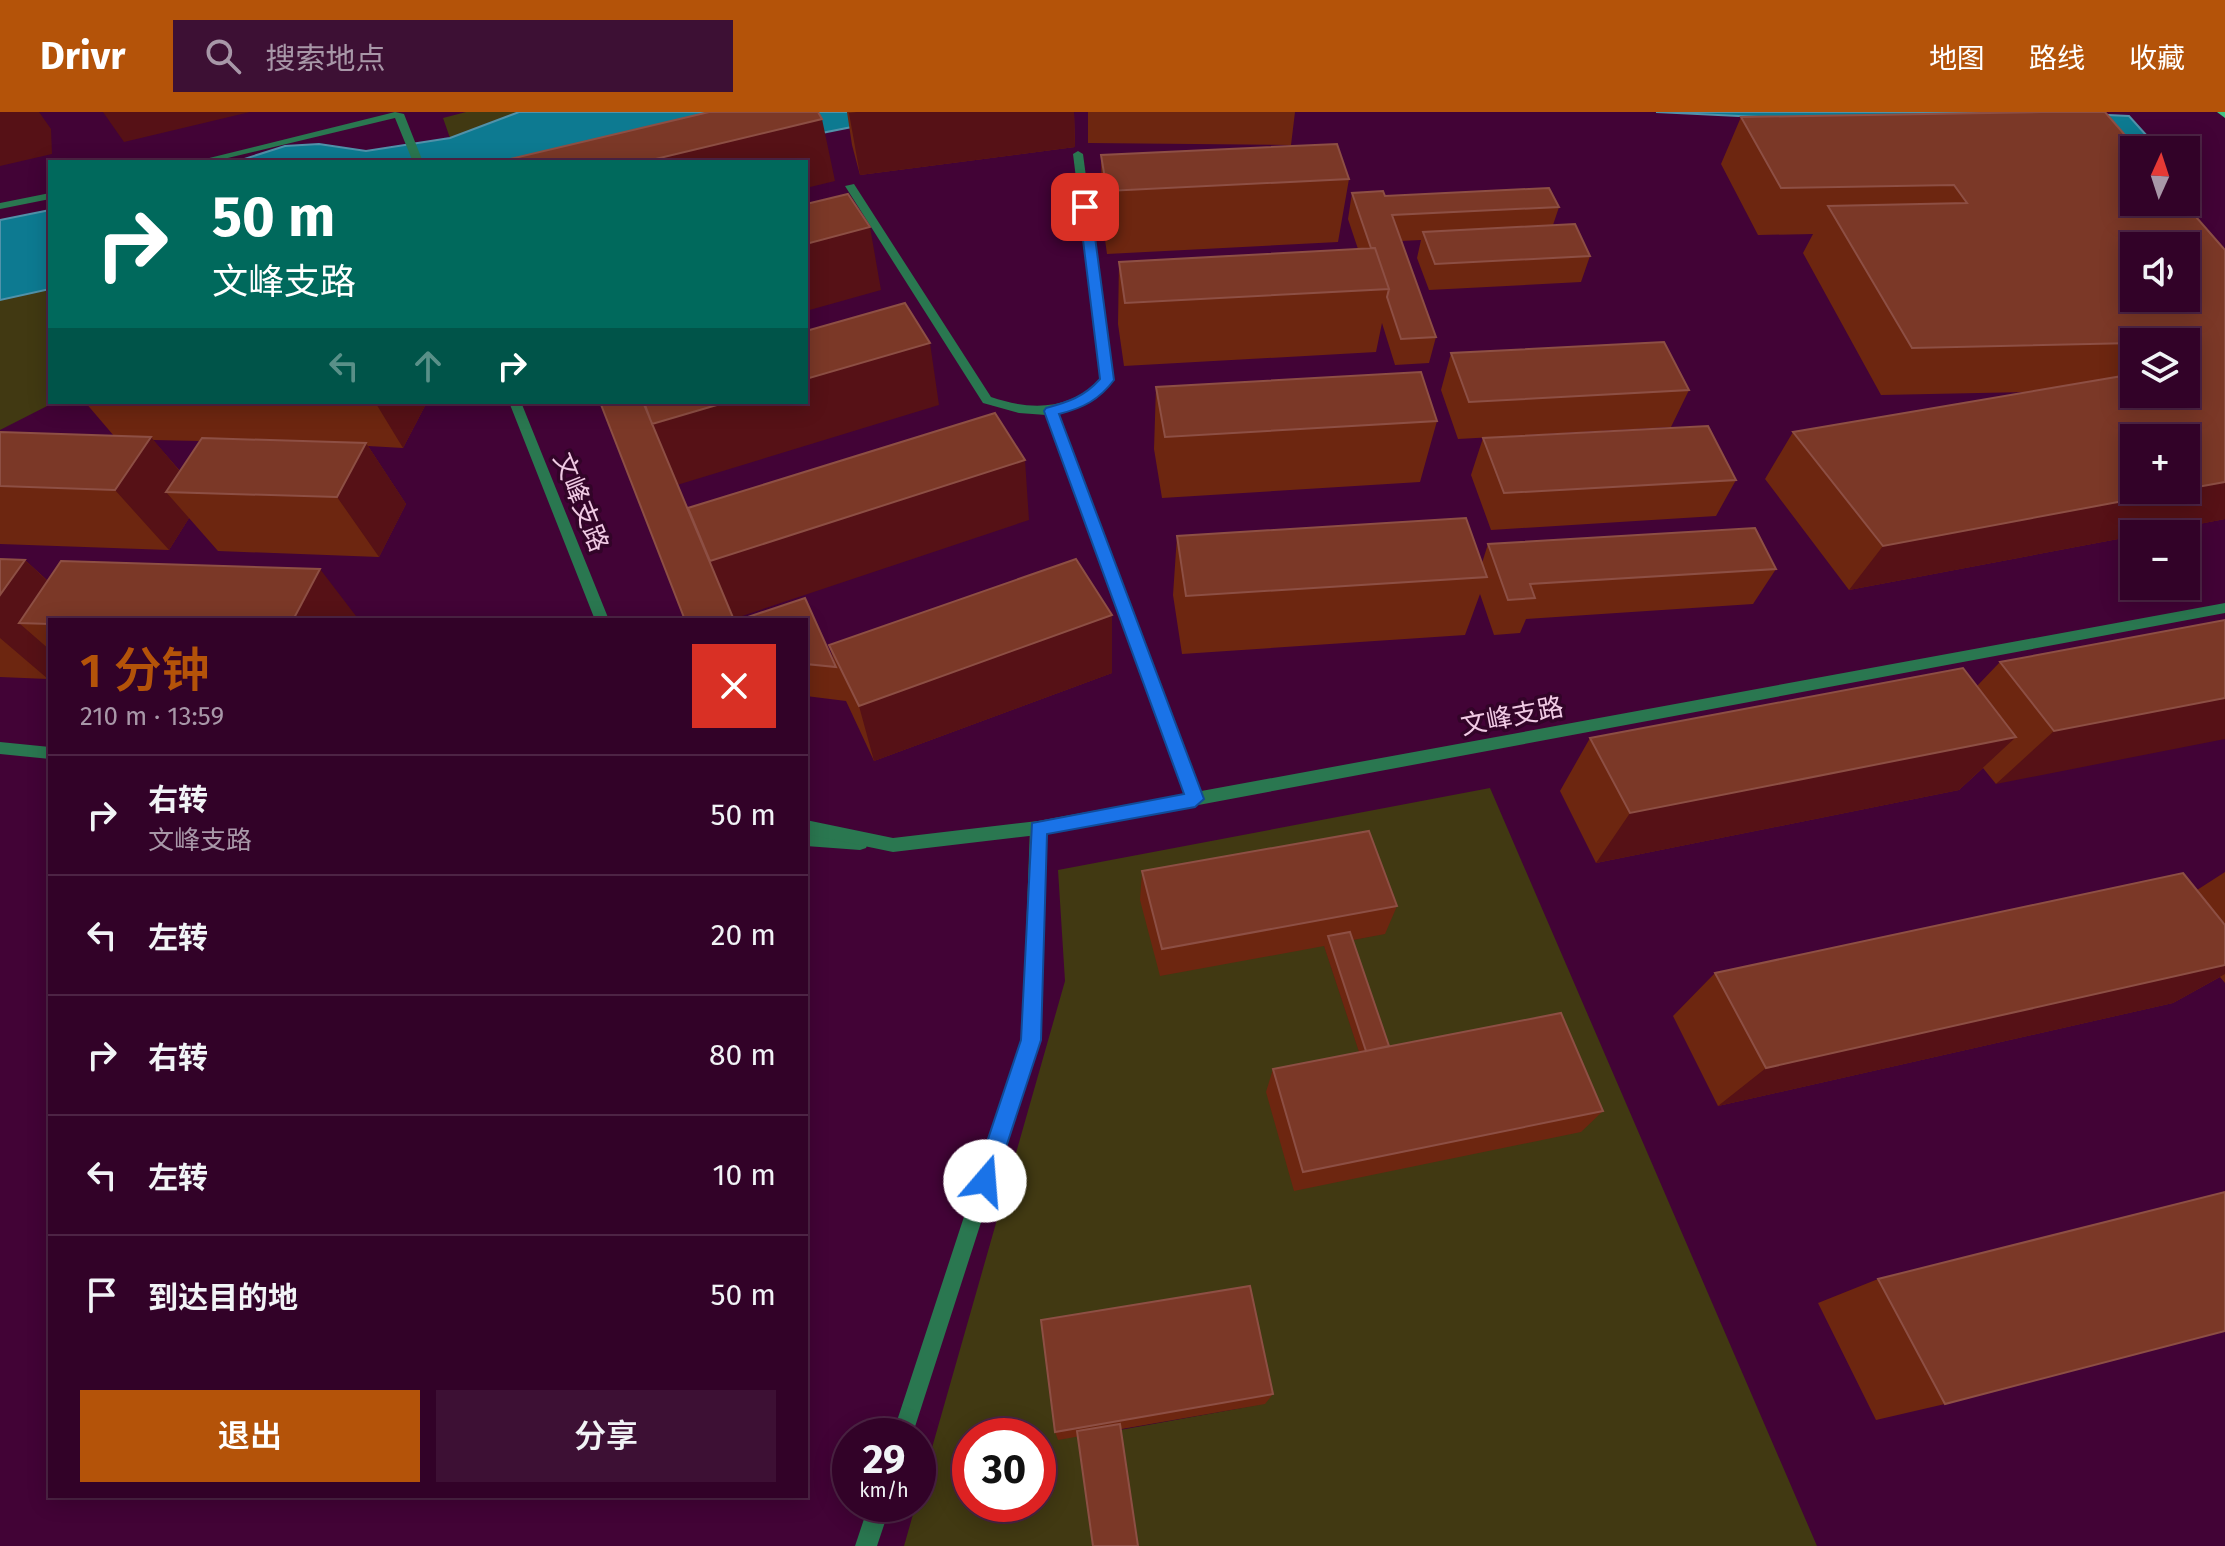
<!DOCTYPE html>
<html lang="zh">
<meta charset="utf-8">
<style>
:root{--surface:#320228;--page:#3d1034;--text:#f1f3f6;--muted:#a897a8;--line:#4d2445;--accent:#b45309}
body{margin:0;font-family:"Fira Sans","Noto Sans SC",sans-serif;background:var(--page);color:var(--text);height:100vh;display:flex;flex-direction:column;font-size:30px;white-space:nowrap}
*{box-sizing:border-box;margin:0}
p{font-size:26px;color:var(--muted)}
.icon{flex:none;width:44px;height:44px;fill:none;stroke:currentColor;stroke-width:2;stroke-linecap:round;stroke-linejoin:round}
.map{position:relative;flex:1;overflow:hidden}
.panel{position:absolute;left:48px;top:506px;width:760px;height:880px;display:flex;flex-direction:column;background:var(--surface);border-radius:0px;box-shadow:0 4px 20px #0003,0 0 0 2px var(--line)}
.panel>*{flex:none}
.guide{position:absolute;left:48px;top:48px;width:760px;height:244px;border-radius:0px;box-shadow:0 4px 20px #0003,0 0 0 2px var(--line);background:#00695c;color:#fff;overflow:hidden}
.needle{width:52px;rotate:3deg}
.buttons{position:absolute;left:2120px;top:24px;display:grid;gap:16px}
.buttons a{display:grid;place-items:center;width:80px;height:80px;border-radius:0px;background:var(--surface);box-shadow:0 4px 20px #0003,0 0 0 2px var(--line);font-size:40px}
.speed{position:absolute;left:832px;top:1306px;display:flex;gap:16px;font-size:40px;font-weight:700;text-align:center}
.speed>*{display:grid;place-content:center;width:104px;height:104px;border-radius:50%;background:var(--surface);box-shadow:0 4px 20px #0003,0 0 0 2px var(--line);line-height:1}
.speed small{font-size:20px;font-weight:400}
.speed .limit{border:12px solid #d22;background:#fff;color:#111}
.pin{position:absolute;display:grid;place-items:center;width:68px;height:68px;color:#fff;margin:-34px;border-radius:16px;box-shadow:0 4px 12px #0006}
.me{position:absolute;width:88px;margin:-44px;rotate:18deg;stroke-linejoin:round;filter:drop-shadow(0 0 6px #0008)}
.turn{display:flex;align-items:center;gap:28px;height:168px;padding:0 32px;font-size:36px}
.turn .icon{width:104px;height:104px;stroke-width:2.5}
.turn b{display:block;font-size:56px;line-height:68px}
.lanes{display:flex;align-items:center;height:76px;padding:0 32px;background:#0003;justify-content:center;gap:40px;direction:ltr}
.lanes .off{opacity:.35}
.round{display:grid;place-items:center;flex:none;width:84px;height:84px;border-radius:0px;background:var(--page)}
.headline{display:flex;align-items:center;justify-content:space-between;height:136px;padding:0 32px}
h1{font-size:48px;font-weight:600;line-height:60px;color:var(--accent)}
.action{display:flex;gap:16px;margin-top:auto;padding:16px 32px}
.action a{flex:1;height:92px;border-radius:0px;background:var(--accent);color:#fff;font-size:32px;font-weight:600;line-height:92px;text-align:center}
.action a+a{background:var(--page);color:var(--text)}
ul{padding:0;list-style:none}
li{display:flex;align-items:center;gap:24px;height:120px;padding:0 32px;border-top:2px solid var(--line)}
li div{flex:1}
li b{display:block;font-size:30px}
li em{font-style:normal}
header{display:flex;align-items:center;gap:48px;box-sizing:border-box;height:112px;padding:0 40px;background:var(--accent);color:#fff}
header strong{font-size:38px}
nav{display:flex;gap:44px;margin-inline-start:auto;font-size:28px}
.search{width:560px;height:72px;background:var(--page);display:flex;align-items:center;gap:20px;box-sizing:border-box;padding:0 28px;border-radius:0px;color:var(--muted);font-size:30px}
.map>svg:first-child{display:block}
.green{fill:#413912;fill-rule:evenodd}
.water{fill:#0d7a91;stroke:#5192aa;stroke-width:2}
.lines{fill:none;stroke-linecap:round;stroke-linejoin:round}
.service{fill:#2a7750;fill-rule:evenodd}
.minor{fill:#2a7750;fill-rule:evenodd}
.tertiary{fill:#2a7750;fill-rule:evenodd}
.primary{fill:#41c484;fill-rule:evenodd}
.wall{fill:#6d2610;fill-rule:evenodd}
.shaded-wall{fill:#561116}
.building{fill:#7b3827;stroke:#8d4f44;stroke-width:2;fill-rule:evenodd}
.route{fill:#1a73e8;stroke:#114b97;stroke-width:2}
.labels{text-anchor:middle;stroke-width:7;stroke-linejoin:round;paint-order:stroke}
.street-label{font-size:26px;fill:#f0cae4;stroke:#320428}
</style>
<header>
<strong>Drivr</strong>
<div class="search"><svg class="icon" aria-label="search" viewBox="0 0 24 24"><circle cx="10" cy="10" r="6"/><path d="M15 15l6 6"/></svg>搜索地点</div>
<nav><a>地图</a><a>路线</a><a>收藏</a></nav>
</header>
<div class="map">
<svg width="2225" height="1434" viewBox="0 0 2225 1434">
<rect width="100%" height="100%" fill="#420336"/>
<path class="green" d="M466,0H519L450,26L443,6Z
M50,177V290H55L0,318V188Z
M1490,676L1817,1434H1137L1120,1318L1264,1292L1079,1324L1093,1434H904L1065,869L1058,758ZM1385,822L1347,829L1389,956L1366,960L1324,833ZM970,1324H1038V1392H970Z"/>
<path class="water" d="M519,0H954L872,11L676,50H235L285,34L319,32L366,39L450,26Z
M1656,0H2043L2129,4L2147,24Z
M50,98V177L0,188V108Z"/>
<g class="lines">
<path class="service" d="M1078,39L1083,42L1113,268C1098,286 1081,296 1058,301L1203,687L1201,692H1189L1187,687L1046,303L1019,301L983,291L845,74L854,72L991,285C1032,299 1069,298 1101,267L1073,42Z
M0,630L50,635V647L0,642Z
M806,720L860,724L866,726L868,731L866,736L860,738L806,734Z"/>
<path class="minor" d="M1038,709L1044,711L1046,716L1040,928L912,1324H892L1022,928L1030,716L1032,711Z
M869,1392H891L877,1434H855Z"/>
<path class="tertiary" d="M395,0L404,2L423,50H413L395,6L211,50H193Z
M50,81V87L0,97V91Z
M509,290H521L609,508H595Z
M2225,491V501L1038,723L893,740L806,722V708L893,726L1038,709Z"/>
<path class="primary" d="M2217,0H2225V6Z"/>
</g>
<path class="wall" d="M847,0H1074L1075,35L860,63L852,33Z
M1088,0H1295L1291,33L1088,31Z
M2042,0H2105L2138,38H2134V90H2183L2225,138V407L2147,422H2134V424L1849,478L1765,367L1793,320L2028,280L1881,283L1803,141L1813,122L1758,123L1721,52L1741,5ZM2134,134H2186V186H2134ZM2134,230H2186V282H2134ZM2134,326H2186V378H2134Z
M1101,43L1349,67L1338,130L1107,142L1102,106Z
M1352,81L1559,95L1553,113L1590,144L1581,170L1429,178L1417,146L1421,128L1401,129L1436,225L1429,251L1395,253L1382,211L1376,240L1124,254L1118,212L1119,150L1358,137L1348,107Z
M1451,241L1689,278L1671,315L1458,327L1441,278Z
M1156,275L1437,309L1420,370L1162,386L1154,337Z
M85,290H427L403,336L368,334L406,392L379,445L218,439L189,406L169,438L0,432V320L114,324ZM153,328L200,329L180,359Z
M1483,326L1736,368L1716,404L1491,418L1471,363Z
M1177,424L1482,451L1488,432L1776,457L1753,492L1526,507L1520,521L1494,523L1480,482L1465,523L1182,542L1173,483Z
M0,447L25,448L48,469L50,508V563L48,567L0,565Z
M1112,503V561L874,649L846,589L806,584V508L836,555L829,533Z
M2225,508L1996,672L1983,656L1959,678L1596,751L1560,679L1590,626L1977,574L2000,550Z
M1142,759L1397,794L1385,822L1353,828L1389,934L1603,999L1581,1020L1294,1079L1266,980L1273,957L1359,940L1324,834L1160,864L1140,788Z
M2225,760V871L2220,865L2173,891L1718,994L1673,904L1715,861L2197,778Z
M1878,1167L1945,1292L1876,1308L1818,1191Z
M1273,1282L1265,1292L1058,1328L1055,1320Z"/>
<path class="shaded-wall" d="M0,0H39L51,17L52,42L0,54Z
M103,0H250L124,30Z
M857,0H1074L1075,35L860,63L849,1Z
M822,7L835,69L806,76V50H643Z
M870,115L881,178L806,199V132Z
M930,231L939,293L677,373L652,312L727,290H806V267Z
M375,290H427L403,336Z
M151,325L197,380H166L189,406L169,438L115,378Z
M366,331L406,392L379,445L337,385Z
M1025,348L1029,408L733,507L710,449Z
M2225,370V407L2147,422H2134V424L1849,478L1883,434Z
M25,448L87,506L19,511L50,538V563L48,567L0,526V483Z
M320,457L359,508H293Z
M1112,503V561L874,649L859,594Z
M2225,586V627L1996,672L2054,619Z
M2016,625L1959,678L1596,751L1630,701Z
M2225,853V862L2173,891L1718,994L1766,956Z"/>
<path class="building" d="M709,0H818L822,7L643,50H497Z
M2042,0H2105L2138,38H2134V90H2183L2225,138V370L2186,377V326H2134V378H2182L1883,434L1793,320L2134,262V282H2186V230H2134V231L1912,236L1828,94L1967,91L1954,73L1781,76L1741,5ZM2134,134H2186V186H2134Z
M1337,32L1349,67L1107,79L1101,43Z
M1549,76L1559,95L1392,103L1436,225L1401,227L1387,185L1389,177L1375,136H1371L1352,81L1383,79L1385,84Z
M848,82L870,115L806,132V92Z
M1575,112L1590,144L1435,152L1423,120Z
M1375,136L1389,177L1125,191L1119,150Z
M905,191L930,231L806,267V219Z
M1664,230L1689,278L1469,290L1451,241Z
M1421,260L1437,309L1165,325L1156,275Z
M600,290H643L734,508H685Z
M644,290H727L652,312Z
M995,301L1025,348L710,449L688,396Z
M1708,314L1736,368L1504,381L1483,326Z
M0,320L151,325L115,378L0,374Z
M202,326L366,331L337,385L166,380Z
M1466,406L1487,465L1186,484L1177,424Z
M1755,416L1776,457L1530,472L1535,486L1508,488L1488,432Z
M0,447L25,448L0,483Z
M1076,447L1112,503L859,594L829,533Z
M61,449L320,457L293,508H50V512L19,511Z
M805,486L836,555L806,552V508H739Z
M2225,508V586L2054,619L2000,550Z
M1963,556L2016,625L1630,701L1590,626Z
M1369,719L1397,794L1162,837L1142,759Z
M2183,761L2225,813V853L1766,956L1715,861Z
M1350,820L1389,934L1366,939L1328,824Z
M1561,901L1603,999L1303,1060L1273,957Z
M2225,1080V1219L1945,1292L1878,1167Z
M1250,1174L1273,1282L1055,1320L1041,1208Z
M1120,1312L1138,1434H1093L1077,1319Z"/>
<path class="route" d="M1085,92L1091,95L1114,268C1099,288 1083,296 1059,302L1204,687L1195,695L1047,722L1041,928L995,1069L992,1077L985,1080L977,1077L974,1069L1021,928L1032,711L1184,682L1044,299L1046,296C1068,290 1084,285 1100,267L1079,95Z"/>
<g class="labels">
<g class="street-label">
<text transform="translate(581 390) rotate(68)" y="9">文峰支路</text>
<text transform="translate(1512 604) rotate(-11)" y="9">文峰支路</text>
</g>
</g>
</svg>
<div class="buttons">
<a><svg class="needle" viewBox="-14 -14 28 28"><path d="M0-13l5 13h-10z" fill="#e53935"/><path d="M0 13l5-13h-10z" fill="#a897a8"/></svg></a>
<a><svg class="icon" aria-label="sound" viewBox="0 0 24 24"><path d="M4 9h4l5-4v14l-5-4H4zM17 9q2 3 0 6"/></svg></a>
<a><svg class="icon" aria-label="layers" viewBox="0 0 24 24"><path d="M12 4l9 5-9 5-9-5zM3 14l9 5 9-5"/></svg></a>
<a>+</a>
<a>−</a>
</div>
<div class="speed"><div>29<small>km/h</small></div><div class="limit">30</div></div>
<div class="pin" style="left:1085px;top:95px;background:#d93025"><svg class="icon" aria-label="arrive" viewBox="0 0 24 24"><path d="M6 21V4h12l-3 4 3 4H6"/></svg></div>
<svg class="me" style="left:985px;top:1069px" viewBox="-20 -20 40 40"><circle r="19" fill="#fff"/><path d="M0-13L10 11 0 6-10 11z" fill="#1a73e8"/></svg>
<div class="guide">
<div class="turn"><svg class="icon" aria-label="right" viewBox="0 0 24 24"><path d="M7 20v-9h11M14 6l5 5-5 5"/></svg><div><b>50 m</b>文峰支路</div></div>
<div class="lanes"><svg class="icon off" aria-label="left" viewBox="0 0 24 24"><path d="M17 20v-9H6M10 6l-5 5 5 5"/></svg><svg class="icon off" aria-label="ahead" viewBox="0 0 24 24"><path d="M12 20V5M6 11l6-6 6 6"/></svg><svg class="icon" aria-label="right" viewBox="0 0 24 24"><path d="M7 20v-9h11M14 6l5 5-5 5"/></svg></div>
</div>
<section class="panel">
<div class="headline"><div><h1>1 分钟</h1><p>210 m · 13:59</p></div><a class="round" style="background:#d93025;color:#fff"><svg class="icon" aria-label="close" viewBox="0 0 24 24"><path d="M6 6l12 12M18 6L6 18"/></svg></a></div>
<ul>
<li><svg class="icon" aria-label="right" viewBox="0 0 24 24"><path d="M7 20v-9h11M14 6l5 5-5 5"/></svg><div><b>右转</b><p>文峰支路</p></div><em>50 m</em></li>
<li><svg class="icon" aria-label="left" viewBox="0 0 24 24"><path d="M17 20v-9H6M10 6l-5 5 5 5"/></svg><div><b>左转</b></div><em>20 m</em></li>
<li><svg class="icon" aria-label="right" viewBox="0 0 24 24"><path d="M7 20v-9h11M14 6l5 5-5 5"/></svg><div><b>右转</b></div><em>80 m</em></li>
<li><svg class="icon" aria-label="left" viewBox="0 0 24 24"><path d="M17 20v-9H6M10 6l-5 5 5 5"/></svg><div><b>左转</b></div><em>10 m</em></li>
<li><svg class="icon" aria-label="arrive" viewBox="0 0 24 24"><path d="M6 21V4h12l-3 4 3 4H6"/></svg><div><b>到达目的地</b></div><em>50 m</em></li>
</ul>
<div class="action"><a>退出</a><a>分享</a></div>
</section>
</div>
